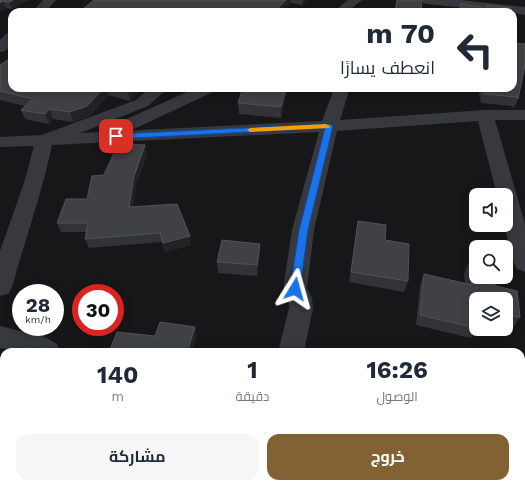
<!DOCTYPE html>
<html lang="ar">
<meta charset="utf-8">
<style>
:root{--surface:#fff;--page:#f6f6f7;--text:#1f2937;--muted:#747a83;--accent:#826133}
body{margin:0;font-family:"Work Sans",Cairo,sans-serif;background:var(--page);color:var(--text);direction:rtl;height:100vh;display:flex;flex-direction:column;font-size:15px;white-space:nowrap}
*{box-sizing:border-box;margin:0}
p{font-size:13px;color:var(--muted)}
.icon{flex:none;width:22px;height:22px;fill:none;stroke:currentColor;stroke-width:2;stroke-linecap:round;stroke-linejoin:round}
.map{position:relative;flex:1;overflow:hidden;direction:ltr}
.sheet{position:absolute;left:0px;top:348px;width:525px;height:140px;display:flex;flex-direction:column;background:var(--surface);border-radius:12px 12px 0 0;box-shadow:0 2px 10px #0003;direction:rtl}
.sheet>*{flex:none}
.hud{position:absolute;left:8px;top:8px;width:509px;height:84px;border-radius:12px;box-shadow:0 2px 10px #0003;direction:rtl;background:#fff;color:var(--text);overflow:hidden}
.controls{position:absolute;left:469px;top:188px;display:grid;gap:8px}
.controls a{display:grid;place-items:center;width:44px;height:44px;border-radius:8px;background:var(--surface);box-shadow:0 2px 10px #0003;font-size:20px}
.speed{position:absolute;left:12px;top:284px;display:flex;gap:8px;font-size:20px;font-weight:700;text-align:center}
.speed>*{display:grid;place-content:center;width:52px;height:52px;border-radius:50%;background:var(--surface);box-shadow:0 2px 10px #0003;line-height:1}
.speed small{font-size:10px;font-weight:400}
.speed .limit{border:6px solid #d22;background:#fff;color:#111}
.pin{position:absolute;display:grid;place-items:center;width:34px;height:34px;color:#fff;margin:-17px;border-radius:8px;box-shadow:0 2px 6px #0006}
.me{position:absolute;width:44px;margin:-22px;rotate:8deg;stroke-linejoin:round;filter:drop-shadow(0 0 3px #0008)}
.turn{display:flex;align-items:center;gap:14px;height:84px;padding:0 16px;font-size:18px}
.turn .icon{width:52px;height:52px;stroke-width:2.5}
.turn b{display:block;font-size:28px;line-height:34px}
.eta{display:flex;justify-content:space-evenly;align-items:center;height:68px;text-align:center}
.eta b{font-size:24px;font-weight:700;line-height:28px}
.cta{display:flex;gap:8px;margin-top:auto;padding:8px 16px}
.cta a{flex:1;height:46px;border-radius:12px;background:var(--accent);color:#fff;font-size:16px;font-weight:700;line-height:46px;text-align:center}
.cta a+a{background:var(--page);color:var(--text)}
.map>svg:first-child{display:block}
.lines{fill:none;stroke-linecap:round;stroke-linejoin:round}
.minor{fill:#37393e;fill-rule:evenodd}
.wall{fill:#333337}
.shaded-wall{fill:#222225}
.building{fill:#3f4145;stroke:#505257}
.route{fill:#1a73e8;stroke:#114b97}
.slow{fill:#f59e0b}
</style>
<div class="map">
<svg width="525" height="488" viewBox="0 0 525 488">
<rect width="100%" height="100%" fill="#171719"/>
<g class="lines">
<path class="minor" d="M43,0H56L45,12H32Z
M348,0H362L347,12H333Z
M421,0H460L525,7V15L513,13V12H500L427,4L423,3Z
M12,32V44L5,51L0,52V40L7,33Z
M150,88H168L148,106L80,133L322,121L332,94L331,88H347L348,94L340,120L485,110H525V120H495L525,224V272L517,269L514,263L504,225H506V195H497L478,121L337,131L314,230L307,288L312,298L313,308L304,352H278L289,308L288,298L283,289L292,230L319,132L52,145C42,193 25,240 12,287L8,294L0,296V251L24,183L34,146L0,147V137L42,135L128,103L136,100Z
M196,88H217L215,91L134,129L128,130L122,129L119,125L122,121Z
M0,326L45,337L57,344L61,352H18L0,348Z
M79,484H139L137,488H79Z
M467,484H510L512,488H469Z"/>
</g>
<path class="wall" d="M0,0H28L12,9L6,8Z
M94,0H306L302,5L291,3Z
M460,4L484,10L486,5L488,12H459V9Z
M0,65L12,88H143L130,101L108,95L90,116L73,122L53,119L49,124L25,119L21,110L25,106L0,100Z
M478,88H513L518,99L514,108L512,106L481,103Z
M287,92L281,118L239,114L238,103Z
M145,145L147,155L136,185L133,206L191,245L165,252L162,242L89,248L85,239L86,232H61L57,223L87,199L104,175Z
M358,221L385,240L408,281L404,292L349,282Z
M260,244V255L257,276L218,273L217,262Z
M469,263L476,264V277H495L496,286L517,291L520,317L513,328L506,326V299H476V328L471,338L416,325L420,285L424,274L465,283L464,274Z
M0,420H4V484H53L52,488H0L1,477H0Z
M255,484H287L286,488H266L255,485Z"/>
<path class="shaded-wall" d="M13,0H28L12,9L9,2Z
M286,0H291V3L282,12H274Z
M303,0H306L302,5Z
M3,1L6,8L0,12V3Z
M104,88H106L108,95L90,116L73,122L70,112Z
M132,88H143L130,101L128,91Z
M286,88H287V92L281,118V107Z
M50,109L53,119L49,124L45,114Z
M145,145L147,155L136,185L132,216L129,207L134,176Z
M190,236L191,245L165,252L163,243Z
M260,244V255L257,276V265Z
M195,327L197,336L192,352H187Z
M44,484H53L52,488H43Z"/>
<path class="building" d="M0,0H13L9,2L3,1L0,3Z
M94,0H286L274,12H79Z
M397,0H422L421,11L416,10V12H395Z
M460,4L484,7V12H461Z
M486,5L511,8V12H488Z
M513,43L525,44V65L518,99L516,97L484,94L483,88H513Z
M12,57V88H104L87,106L70,112L50,109L45,114L21,110L33,99L0,91V65Z
M114,88H132L128,91Z
M243,88H286L281,107L238,103Z
M118,144L145,145L134,176L129,207L177,204L190,236L163,243L160,233L85,239L88,223H57L66,199H87L92,176L104,175Z
M358,221L386,225L385,240L409,244L408,281L351,272Z
M222,240L260,244L257,265L217,262Z
M469,263L476,264V277H495L496,286L517,291L520,317L506,315V299H476V328L420,315L424,274L472,285Z
M160,322L195,327L187,352H109L117,332L155,336Z
M0,420H4V470H0Z
M2,472H4V484H44L43,488H0V479Z
M279,484H286V486Z"/>
<path class="route" d="M330,124L333,126L308,230L300,289L298,292H291L290,289L299,230L325,128L116,139L113,136L116,134Z"/>
<path class="slow" d="M326,124L330,126L329,128L250,132L247,130L250,128Z"/>
</svg>
<div class="controls">
<a><svg class="icon" aria-label="sound" viewBox="0 0 24 24"><path d="M4 9h4l5-4v14l-5-4H4zM17 9q2 3 0 6"/></svg></a>
<a><svg class="icon" aria-label="search" viewBox="0 0 24 24"><circle cx="10" cy="10" r="6"/><path d="M15 15l6 6"/></svg></a>
<a><svg class="icon" aria-label="layers" viewBox="0 0 24 24"><path d="M12 4l9 5-9 5-9-5zM3 14l9 5 9-5"/></svg></a>
</div>
<div class="speed"><div>28<small>km/h</small></div><div class="limit">30</div></div>
<div class="pin" style="left:116px;top:136px;background:#d93025"><svg class="icon" aria-label="arrive" viewBox="0 0 24 24"><path d="M6 21V4h12l-3 4 3 4H6"/></svg></div>
<svg class="me" style="left:295px;top:289px" viewBox="-20 -20 40 40"><path d="M0-17L14 15 0 8-14 15z" fill="#1a73e8" stroke="#fff" stroke-width="4"/></svg>
<div class="hud">
<div class="turn"><svg class="icon" aria-label="left" viewBox="0 0 24 24"><path d="M17 20v-9H6M10 6l-5 5 5 5"/></svg><div><b>70 m</b>انعطف يسارًا</div></div>
</div>
<section class="sheet">
<div class="eta">
<div><b>16:26</b><p>الوصول</p></div>
<div><b>1</b><p>دقيقة</p></div>
<div><b>140</b><p>m</p></div>
</div>
<div class="cta"><a>خروج</a><a>مشاركة</a></div>
</section>
</div>
